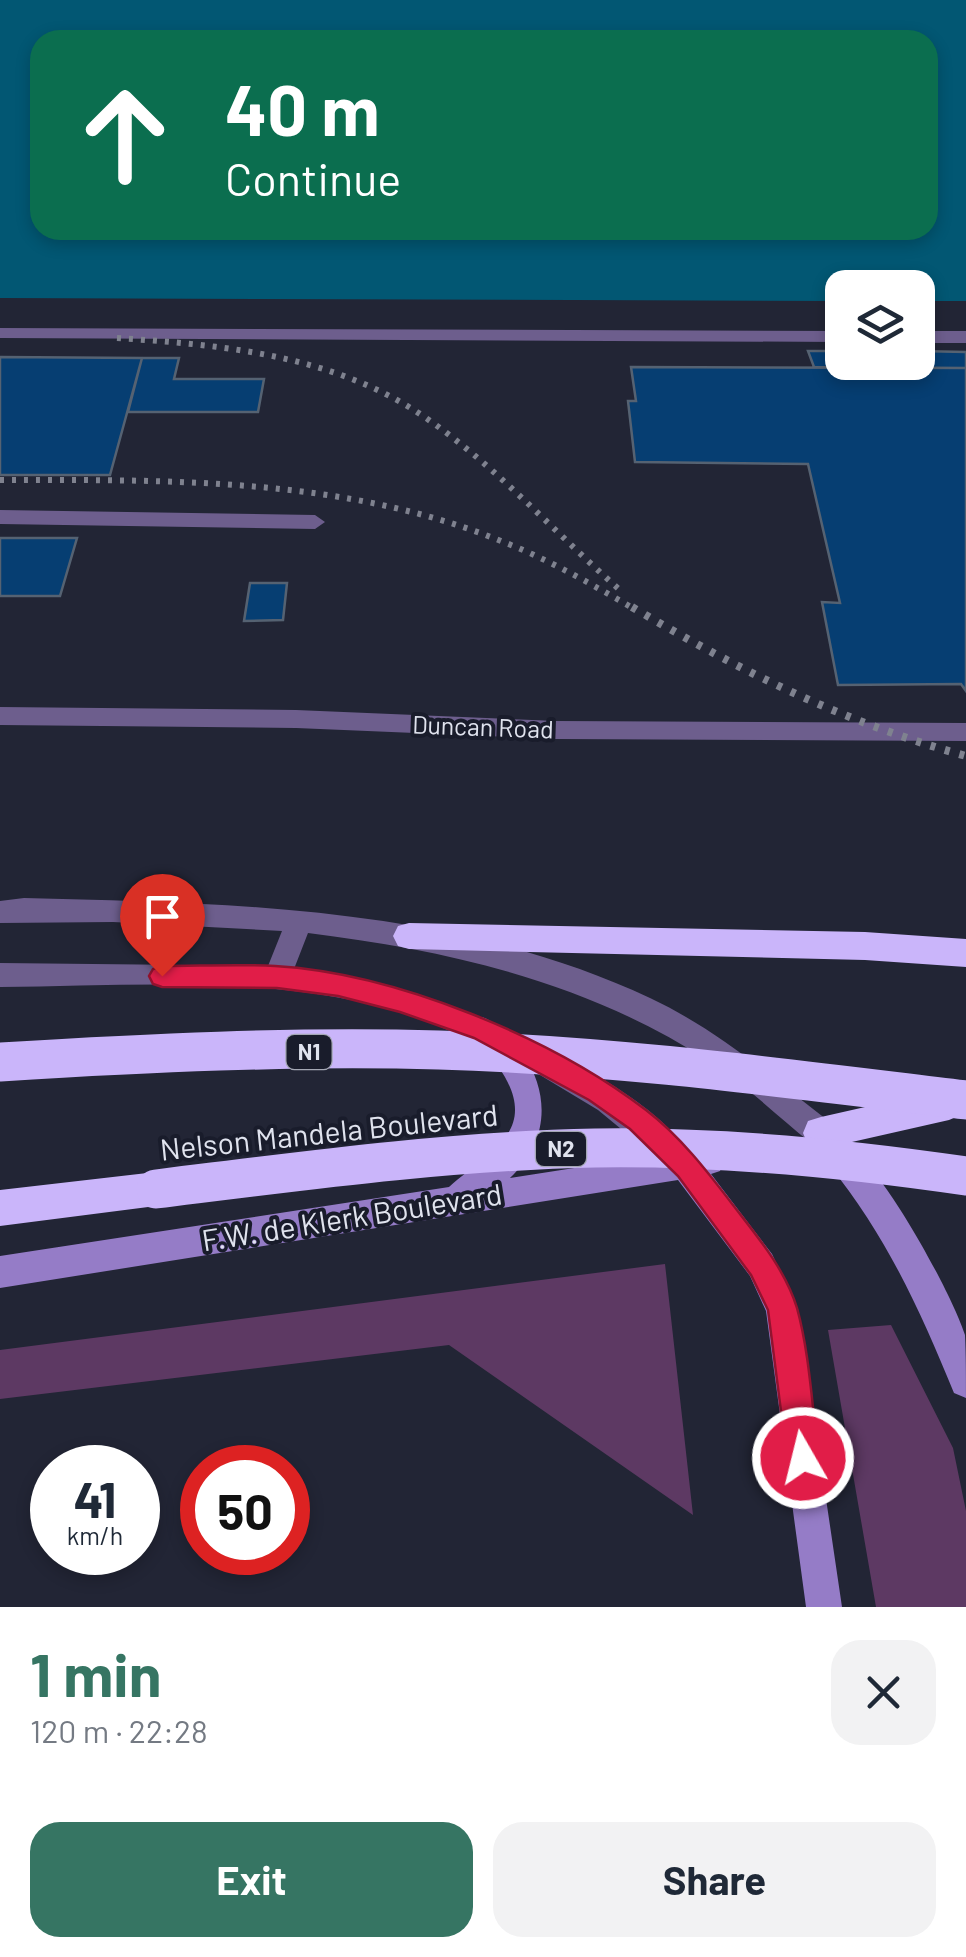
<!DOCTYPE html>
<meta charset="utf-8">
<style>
:root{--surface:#fff;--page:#f2f2f3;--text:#1f2937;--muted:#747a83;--accent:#367563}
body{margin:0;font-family:Barlow,sans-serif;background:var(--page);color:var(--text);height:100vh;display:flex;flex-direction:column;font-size:38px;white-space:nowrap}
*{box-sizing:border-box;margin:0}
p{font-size:32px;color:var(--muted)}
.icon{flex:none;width:55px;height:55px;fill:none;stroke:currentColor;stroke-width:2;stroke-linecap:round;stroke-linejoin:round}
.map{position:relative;height:1607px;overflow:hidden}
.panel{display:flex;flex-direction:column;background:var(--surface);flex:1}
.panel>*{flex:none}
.top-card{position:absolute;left:30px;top:30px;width:908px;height:210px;border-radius:30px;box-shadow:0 5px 15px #0003;background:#0b6e4f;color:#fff;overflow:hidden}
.controls{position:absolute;left:825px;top:270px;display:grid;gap:20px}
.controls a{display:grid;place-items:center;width:110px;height:110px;border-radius:20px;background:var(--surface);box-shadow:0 5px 15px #0003;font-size:50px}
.speed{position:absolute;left:30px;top:1445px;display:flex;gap:20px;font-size:50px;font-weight:700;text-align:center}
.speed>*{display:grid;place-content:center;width:130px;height:130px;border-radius:50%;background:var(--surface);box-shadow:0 5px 15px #0003;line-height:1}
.speed small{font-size:25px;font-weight:400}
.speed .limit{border:15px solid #d22;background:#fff;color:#111}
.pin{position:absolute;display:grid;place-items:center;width:85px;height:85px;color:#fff;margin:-102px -42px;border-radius:50% 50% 50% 0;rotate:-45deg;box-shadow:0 0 10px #0007}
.pin .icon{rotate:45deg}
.me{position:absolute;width:110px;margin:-55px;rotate:352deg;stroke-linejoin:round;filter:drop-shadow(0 0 8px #0008)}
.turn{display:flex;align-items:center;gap:35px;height:210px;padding:0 30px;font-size:45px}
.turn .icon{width:130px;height:130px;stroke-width:2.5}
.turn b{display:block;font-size:70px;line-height:85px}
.round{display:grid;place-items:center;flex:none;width:105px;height:105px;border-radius:30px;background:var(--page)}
.head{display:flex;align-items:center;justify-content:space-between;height:170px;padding:0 30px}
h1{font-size:60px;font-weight:700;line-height:75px;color:var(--accent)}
.button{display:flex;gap:20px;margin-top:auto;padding:20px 30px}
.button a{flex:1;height:115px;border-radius:30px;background:var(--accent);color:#fff;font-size:40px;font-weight:700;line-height:115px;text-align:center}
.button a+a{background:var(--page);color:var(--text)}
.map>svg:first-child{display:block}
.green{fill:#5d3963}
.water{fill:#025773;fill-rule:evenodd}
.building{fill:#063e72;stroke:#556272;stroke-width:2.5}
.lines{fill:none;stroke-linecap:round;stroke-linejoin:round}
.service{fill:#6d5e8d;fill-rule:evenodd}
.minor{fill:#6d5e8d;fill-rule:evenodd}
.secondary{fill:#957cc7;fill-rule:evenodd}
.motorway{fill:#cab5fa;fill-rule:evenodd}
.rail-far1{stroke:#7f828f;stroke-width:6;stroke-dasharray:4 8;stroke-linecap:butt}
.rail{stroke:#7f828f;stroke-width:8;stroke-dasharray:5 10;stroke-linecap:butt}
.motorway-bridge{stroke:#cab5fa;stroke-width:39}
.route{fill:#e11d48;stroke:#92132f;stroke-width:2.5}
.labels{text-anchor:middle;stroke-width:8;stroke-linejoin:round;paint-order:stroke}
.shield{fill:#191c2b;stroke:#a4a7b4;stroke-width:2.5}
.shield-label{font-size:22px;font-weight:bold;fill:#e0e3ee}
.street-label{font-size:25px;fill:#e0e3ee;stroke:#191c2b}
.near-street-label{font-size:30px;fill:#e0e3ee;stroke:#191c2b}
</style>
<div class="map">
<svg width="966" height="1607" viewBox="0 0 966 1607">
<rect width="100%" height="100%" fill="#222535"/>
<path class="green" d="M665,1264L693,1515L449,1345L0,1399V1350Z
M891,1325L953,1448L966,1511V1607H876L828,1330Z"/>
<path class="water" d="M0,0H966V301H918V288H842V301L0,298ZM40,40H928V230H40Z"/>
<path class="building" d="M808,351H842V362H918V351L966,352V368L814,367Z
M0,357L142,358L110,475H0Z
M142,358H179L174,379H264L258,412H128Z
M631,367L966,368V691L961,684L838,685L822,602L840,603L808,464L635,462L628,401H636Z
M0,538H77L60,596H0Z
M250,583H287L283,620L244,621Z"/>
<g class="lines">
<path class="service" d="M0,328L842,331V342L0,338Z
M918,331H966V343H918Z
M0,510L315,515L325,522L315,529L0,524Z"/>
<path class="minor" d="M0,707L296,710L556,721L966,723V741L556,739L296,728L0,725Z
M24,898C236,903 455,907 650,998C718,1030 773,1078 831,1123L836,1133L831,1143L821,1147L811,1143C777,1116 746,1085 710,1062C587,982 452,951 308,933L294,969C371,977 440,999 510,1030L514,1039L510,1048L500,1051C461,1037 425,1018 385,1008C261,975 127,986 0,987V963L268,966L282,931L113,922L0,923V901Z
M540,1047C578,1061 670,1115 686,1151L682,1161L671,1165L660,1161L598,1110L530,1069L526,1060L530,1051Z"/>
<path class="secondary" d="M482,1017C499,1023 513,1039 523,1054C551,1095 548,1143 510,1178L709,1147L720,1151L724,1161L720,1171L711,1174L772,1254L798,1309L842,1607H806L766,1311L750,1276L678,1180L0,1288V1256L449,1187C489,1151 543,1131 498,1066C489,1052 475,1044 468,1029L472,1020Z
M840,1141C878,1156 952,1294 965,1335C966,1354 966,1379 966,1398L954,1393C920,1310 886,1235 829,1165L825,1155L829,1145Z"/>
<path class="motorway" d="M409,923L865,932L966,939V967L865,960L409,949L398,946L393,936L398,926Z
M949,1088L961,1093L966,1103L961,1115L949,1120L821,1149L808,1145L803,1133L808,1121L821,1117Z
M156,1172L169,1177L174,1189L169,1201L156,1206L0,1226V1190Z"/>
<path class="rail-far1" d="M117,338C223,345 335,355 426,418C497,467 556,534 621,591
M0,480C169,480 342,477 501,541C548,559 593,585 636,610"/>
<path class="rail" d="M632,607C742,672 843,722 966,756"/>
<path class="motorway-bridge" d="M0,1062C146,1053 292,1046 439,1050C615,1055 791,1079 966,1100
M156,1189C301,1171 448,1151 595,1148C719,1146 843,1158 966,1176"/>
</g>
<path class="route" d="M162,966C199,966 238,964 275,966C395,973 551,1037 646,1110C680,1136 707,1171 733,1205C757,1236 785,1269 797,1308C810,1355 812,1409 819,1458L814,1469L803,1473L792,1469L787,1458L768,1310L751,1275L678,1176L630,1129L589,1100L474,1038L400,1012L338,996L277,988L162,987L153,984L149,976L153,969Z"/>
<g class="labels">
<g class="shield">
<rect x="286.5" y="1035" width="45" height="34" rx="8"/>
<rect x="536" y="1132" width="50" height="34" rx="8"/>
</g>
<g class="shield-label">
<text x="309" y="1060">N1</text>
<text x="561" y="1157">N2</text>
</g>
<g class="street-label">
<text transform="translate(483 727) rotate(2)" y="9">Duncan Road</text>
</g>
<g class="near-street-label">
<text transform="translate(329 1133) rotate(-6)" y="10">Nelson Mandela Boulevard</text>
<text transform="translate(352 1218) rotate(-9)" y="10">F.W. de Klerk Boulevard</text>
</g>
</g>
</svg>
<div class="controls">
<a><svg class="icon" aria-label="layers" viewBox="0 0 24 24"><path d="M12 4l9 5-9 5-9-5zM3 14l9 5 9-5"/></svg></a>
</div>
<div class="speed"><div>41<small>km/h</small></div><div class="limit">50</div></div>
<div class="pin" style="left:162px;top:976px;background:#d93025"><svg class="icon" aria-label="arrive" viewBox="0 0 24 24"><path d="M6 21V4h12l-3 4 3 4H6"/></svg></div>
<svg class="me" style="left:803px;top:1458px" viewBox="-20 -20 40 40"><circle r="17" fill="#e11d48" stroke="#fff" stroke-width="3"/><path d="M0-11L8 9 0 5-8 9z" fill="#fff"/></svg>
<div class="top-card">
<div class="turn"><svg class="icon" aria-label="ahead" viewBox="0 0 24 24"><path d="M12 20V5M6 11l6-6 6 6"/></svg><div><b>40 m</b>Continue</div></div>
</div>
</div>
<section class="panel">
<div class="head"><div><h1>1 min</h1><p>120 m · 22:28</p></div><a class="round"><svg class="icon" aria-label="close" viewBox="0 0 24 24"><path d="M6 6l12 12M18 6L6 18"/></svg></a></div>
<div class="button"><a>Exit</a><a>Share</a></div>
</section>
